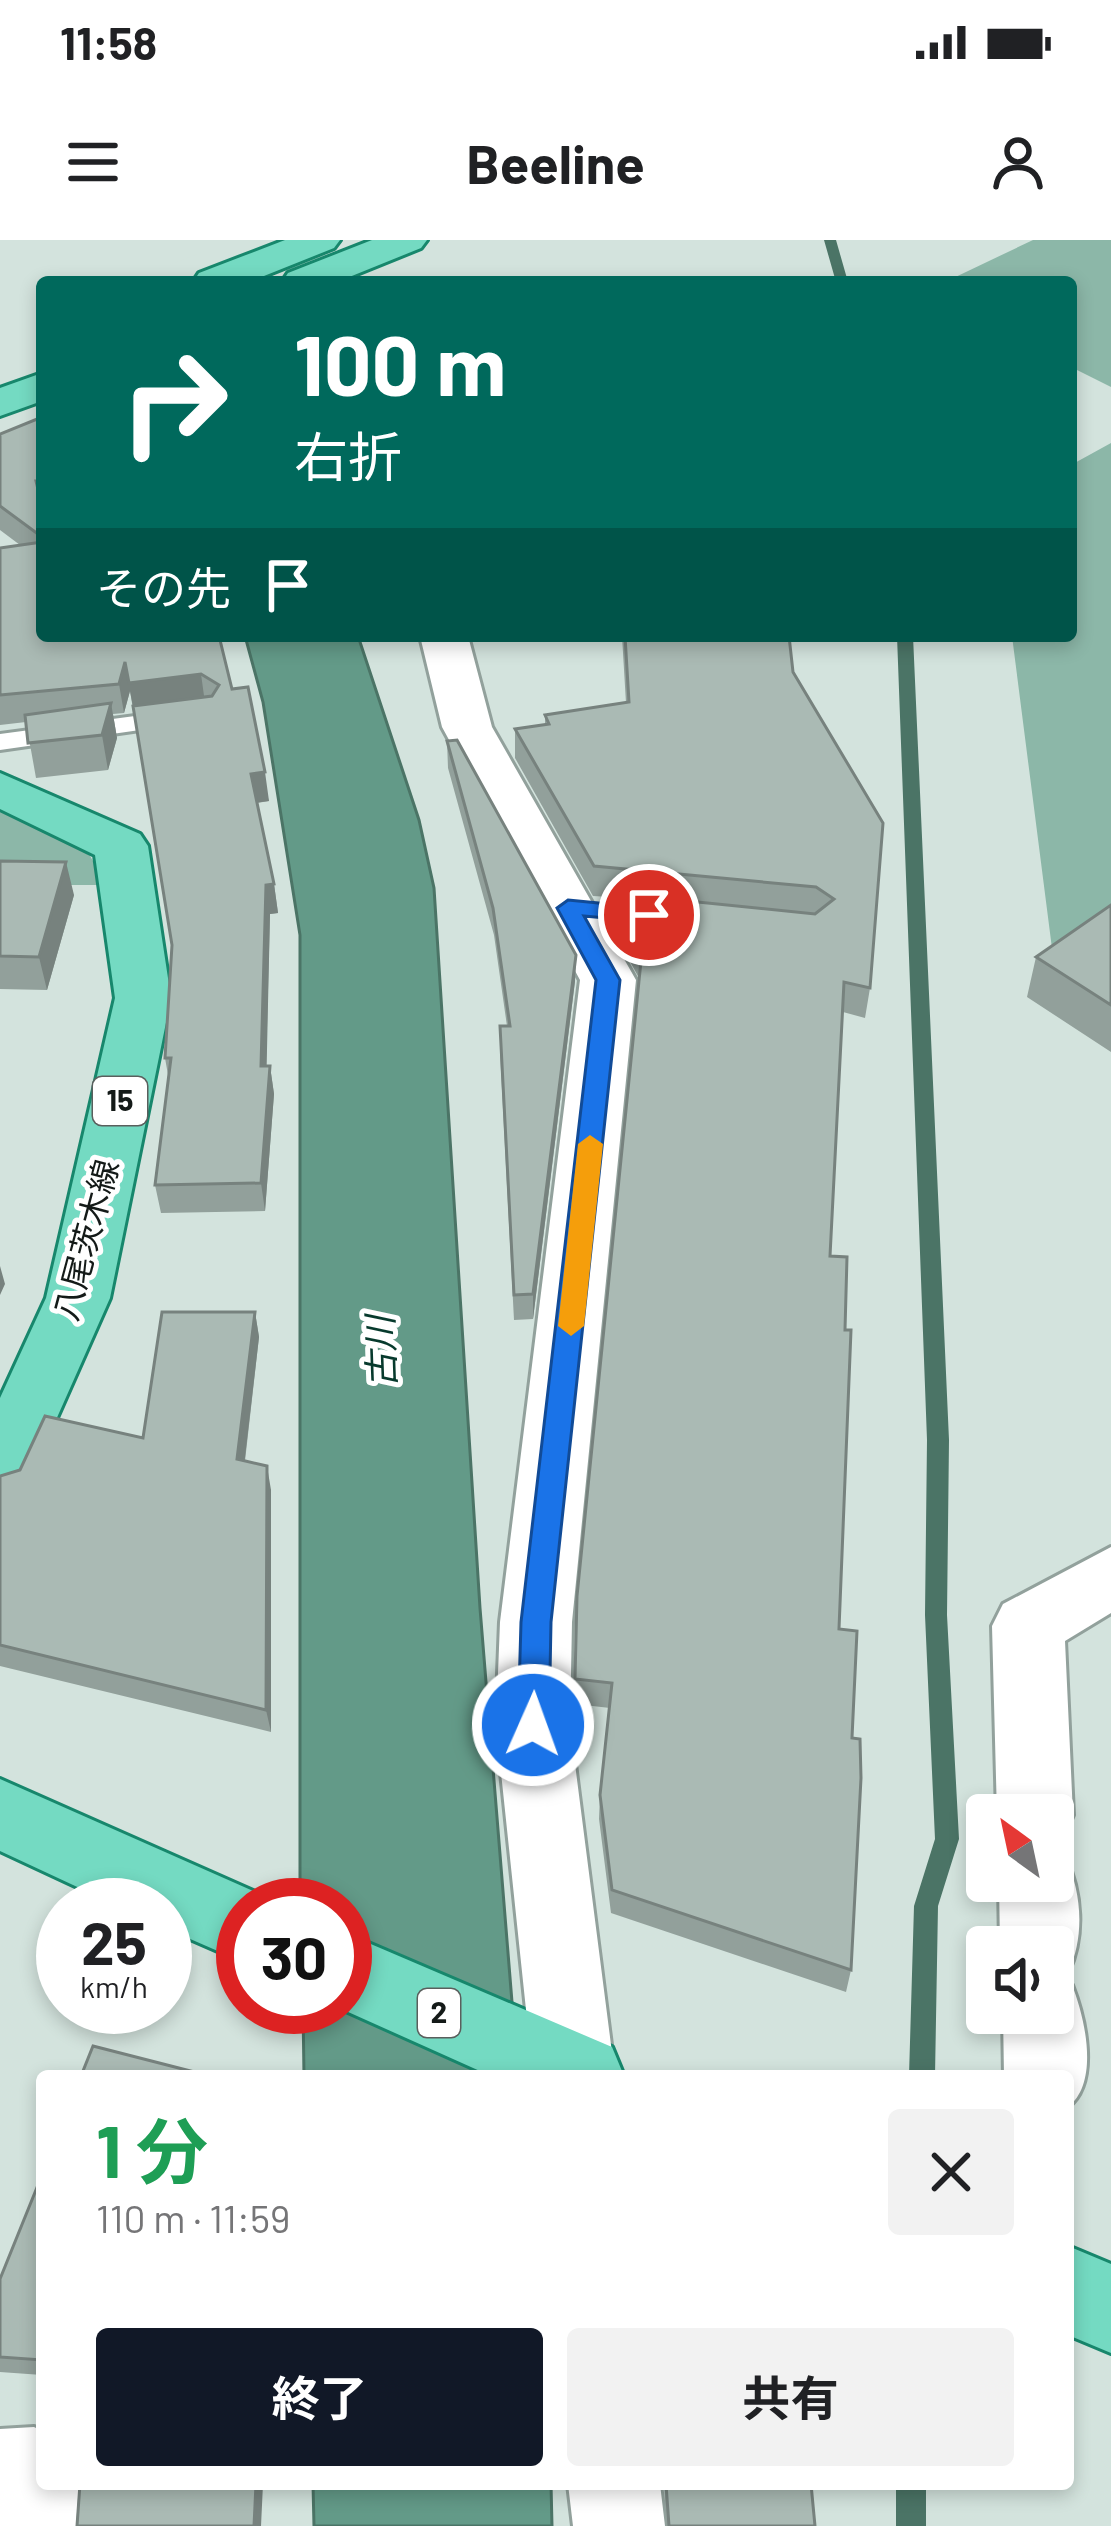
<!DOCTYPE html>
<html lang="ja">
<meta charset="utf-8">
<style>
:root{--surface:#fff;--page:#f2f2f2;--text:#202124;--muted:#757577;--accent:#111827}
body{margin:0;font-family:Barlow,"Noto Sans JP",sans-serif;background:var(--page);color:var(--text);height:100vh;display:flex;flex-direction:column;font-size:45px;white-space:nowrap}
*{box-sizing:border-box;margin:0}
p{font-size:39px;color:var(--muted)}
.icon{flex:none;width:66px;height:66px;fill:none;stroke:currentColor;stroke-width:2;stroke-linecap:round;stroke-linejoin:round}
.map{position:relative;flex:1;overflow:hidden}
.sheet{position:absolute;left:36px;top:1830px;width:1038px;height:420px;display:flex;flex-direction:column;background:var(--surface);border-radius:12px;box-shadow:0 6px 18px #0003}
.sheet>*{flex:none}
.banner{position:absolute;left:36px;top:36px;width:1041px;height:366px;border-radius:12px;box-shadow:0 6px 18px #0003;background:#00695c;color:#fff;overflow:hidden}
.needle{width:78px;rotate:327deg}
.controls{position:absolute;left:966px;top:1554px;display:grid;gap:24px}
.controls a{display:grid;place-items:center;width:108px;height:108px;border-radius:12px;background:var(--surface);box-shadow:0 6px 18px #0003;font-size:60px}
.speed{position:absolute;left:36px;top:1638px;display:flex;gap:24px;font-size:60px;font-weight:700;text-align:center}
.speed>*{display:grid;place-content:center;width:156px;height:156px;border-radius:50%;background:var(--surface);box-shadow:0 6px 18px #0003;line-height:1}
.speed small{font-size:30px;font-weight:400}
.speed .limit{border:18px solid #d22;background:#fff;color:#111}
.pin{position:absolute;display:grid;place-items:center;width:102px;height:102px;color:#fff;margin:-51px;border:6px solid #fff;border-radius:50%;box-shadow:0 3px 12px #0007}
.me{position:absolute;width:132px;margin:-66px;rotate:2deg;stroke-linejoin:round;filter:drop-shadow(0 0 9px #0008)}
.turn{display:flex;align-items:center;gap:42px;height:252px;padding:0 60px;font-size:54px}
.turn .icon{width:156px;height:156px;stroke-width:2.5}
.turn b{display:block;font-size:84px;line-height:102px}
.then{display:flex;align-items:center;height:114px;padding:0 60px;background:#0003;gap:24px;font-size:45px}
.round{display:grid;place-items:center;flex:none;width:126px;height:126px;border-radius:12px;background:var(--page)}
.overview{display:flex;align-items:center;justify-content:space-between;height:204px;padding:0 60px}
h1{font-size:72px;font-weight:700;line-height:90px;color:#1e9e55}
.action{display:flex;gap:24px;margin-top:auto;padding:24px 60px}
.action a{flex:1;height:138px;border-radius:12px;background:var(--accent);color:#fff;font-size:48px;font-weight:700;line-height:138px;text-align:center}
.action a+a{background:var(--page);color:var(--text)}
.status{display:flex;justify-content:space-between;align-items:center;height:84px;padding:0 60px;background:var(--surface);direction:ltr}
.status svg{height:33px;fill:currentColor}
header{display:flex;justify-content:space-between;align-items:center;height:156px;padding:0 60px;background:var(--surface);font-size:54px;font-weight:700}
.map>svg:first-child{display:block}
.green{fill:#8cb7a8}
.water{fill:#639a88;stroke:#4b7466;stroke-width:3}
.pier{fill:#d3e3dd}
.lines{fill:none;stroke-linecap:round;stroke-linejoin:round}
.stream{fill:#4b7466;fill-rule:evenodd}
.lane-casing{stroke:#92a19c;stroke-width:6}
.street-casing{stroke:#92a19c;stroke-width:6}
.primary-casing{stroke:#17876c;stroke-width:6}
.lane{fill:#fff;fill-rule:evenodd}
.street{fill:#fff;fill-rule:evenodd}
.primary{fill:#74dac2;fill-rule:evenodd}
.wall{fill:#92a09b}
.shaded-wall{fill:#77827e}
.building{fill:#aabab4;stroke:#77827e;stroke-width:3}
.route{fill:#1a73e8;stroke:#114b97;stroke-width:3}
.slow{fill:#f59e0b}
.labels{text-anchor:middle;stroke-width:10;stroke-linejoin:round;paint-order:stroke}
.shield{fill:#fff;stroke:#5a5f5d;stroke-width:3}
.shield-label{font-size:30px;font-weight:bold;fill:#141a18}
.street-label{font-size:33px;fill:#141a18;stroke:#fff}
.water-label{font-size:36px;font-style:italic;fill:#073a2d;stroke:#fff}
</style>
<div class="status"><b>11:58</b><svg viewBox="0 0 49 12"><path d="M0 12V9h3v3zM5 12V6h3v6zM10 12V3h3v9zM15 12V0h3v12zM26 1h20v11H26zM47 4h2v5h-2z"/></svg></div>
<header><svg class="icon" aria-label="menu" viewBox="0 0 24 24"><path d="M4 6h16M4 12h16M4 18h16"/></svg>Beeline<svg class="icon" aria-label="person" viewBox="0 0 24 24"><circle cx="12" cy="8" r="4"/><path d="M4 21q1-7 8-7t8 7"/></svg></header>
<div class="map">
<svg width="1111" height="2286" viewBox="0 0 1111 2286">
<rect width="100%" height="100%" fill="#d3e3dd"/>
<path class="green" d="M1033,0H1111V147L1071,127V42H945Z
M1111,203V685L1054,724L1012,396H1071V225Z
M0,564L86,609L107,645H0Z"/>
<path class="water" d="M245,396H358L419,580L434,648L480,1368L518,1836H304L303,1767H345V1665H300V695L263,462Z
M313,2244H551L552,2286H314Z"/>
<path class="pier" d="M234,0H249L258,42H153L151,32Z"/>
<g class="lines">
<path class="stream" d="M824,0H836L848,42H836Z
M897,396H913L949,1200L947,1375L959,1599L938,1666L935,1836H909L914,1666L935,1599L925,1375L927,1200Z
M896,2244H926V2286H896Z"/>
<g class="lane-casing">
<path id="lane" d="M180,470L193,478L189,483L0,510V494Z"/>
</g>
<g class="street-casing">
<path id="street" d="M420,396H468L492,487L636,740L572,1382L570,1485L615,1836H533L496,1485L500,1382L580,740L442,487Z
M1111,1307V1373L1065,1401L1073,1575L1062,1599L1053,1603V1575H997L992,1386L1003,1364Z
M1053,1611L1065,1616C1082,1653 1085,1696 1068,1733L1055,1739L1072,1745C1085,1778 1100,1842 1068,1867V1836H1004L1003,1773H1053V1707H1000L999,1641H1053Z
M34,2187L42,2191V2244H79L76,2286H0V2189Z
M568,2244H660L665,2286H573Z"/>
</g>
<g class="primary-casing">
<path id="primary" d="M285,0H340L334,8L249,42H193L199,33Z
M372,0H427L421,8L337,42H282L288,33Z
M42,133V161L0,176V148Z
M0,533L140,594L148,606L171,758L110,1058L24,1252L0,1260V1158L46,1058L115,758L95,615L0,569Z
M0,1539L271,1659L274,1665H243V1722L165,1688V1665H116L0,1611Z
M345,1693L612,1807L624,1836H491L337,1767H345Z
M1068,2006L1111,2024V2113L1068,2095Z"/>
</g>
<use href="#lane" class="lane"/>
<use href="#street" class="street"/>
<use href="#primary" class="primary"/>
</g>
<path class="wall" d="M42,177V396L72,399L219,396L232,449L269,561L257,563L274,644L278,673L270,674L266,826H270L274,854L265,971L161,973L155,945L168,835L165,818L172,705L130,451L124,473L113,474L117,498L108,530L36,538L26,482L0,485V308L20,305L0,290V194Z
M622,396H789L793,432L870,748L865,778L843,772L830,1016L839,1389L852,1498L851,1730L846,1752L611,1673L599,1579L600,1555L610,1468L575,1464L577,1356L639,738L609,683V657L593,656L515,518V489L545,485V475L626,463Z
M447,501L575,741L533,1079L514,1080L500,812L507,786L494,695L448,528Z
M0,621L74,655L47,750L0,749Z
M1111,665V812L1027,757L1036,717Z
M255,1072L259,1097L245,1221L271,1250V1492L0,1426V1236L143,1198Z
M42,1935V2135L0,2132V2039Z
M664,2244H811L815,2286H666Z"/>
<path class="shaded-wall" d="M125,422L201,434L205,463L134,472L130,451L124,473L119,444Z
M111,463L117,498L108,530L102,495Z
M265,532L269,561L254,563L251,534Z
M66,622L74,655L47,750L39,717Z
M274,644L278,673L270,674L266,855L261,826L266,645Z
M576,715L575,741L533,1079V1054Z
M270,826L274,854L265,971L261,943Z
M0,1026L5,1044L0,1055Z
M255,1072L259,1097L242,1243L237,1219Z
M267,1226L271,1250V1492L266,1470Z
M256,2244H263L261,2286H254Z"/>
<path class="building" d="M42,177V241H36L42,266V297L0,266V194Z
M42,302V396H72V399L98,396H219L232,449L248,447L265,532L251,534L274,644L266,645L261,826H270L261,943L155,945L171,818H165L172,705L133,466L212,456L219,445L201,434L129,443L125,422L119,444L0,455V308Z
M625,396H789L793,432L883,583L870,748L844,742L830,1016L847,1017L845,1090H851L839,1389L857,1391L852,1498L860,1499L861,1538L851,1730L612,1650L600,1555L612,1443L575,1439L577,1356L642,711L609,653L815,674L834,659L816,647L594,626L515,489L549,484L545,475L629,462Z
M111,463L102,495L28,503L25,475Z
M457,500L576,715L533,1054L514,1055L500,786H510L493,668L447,501Z
M0,621L66,622L39,717L0,716Z
M1111,665V765L1036,717Z
M162,1072H255L237,1219L267,1226L266,1470L0,1405V1236L20,1230L45,1176L143,1198Z
M93,1806L210,1836H81Z
M42,1935V2120L0,2117V2039Z
M80,2244H256L254,2286H77Z
M666,2244H811L815,2286H669Z"/>
<path class="route" d="M568,660L649,668L661,675L649,682L584,676L620,740L551,1382L549,1485L533,1499L518,1485L521,1382L596,740L557,668Z"/>
<path class="slow" d="M590,895L603,904L584,1086L571,1096L558,1086L578,904Z"/>
<g class="labels">
<g class="shield">
<rect x="93" y="837" width="54" height="48" rx="9"/>
<rect x="418" y="1749" width="42" height="48" rx="9"/>
</g>
<g class="shield-label">
<text x="120" y="871">15</text>
<text x="439" y="1783">2</text>
</g>
<g class="street-label">
<text transform="translate(86 1000) rotate(-75)" y="12">八尾茨木線</text>
</g>
<g class="water-label">
<text transform="translate(381 1112) rotate(-92)" y="13">古川</text>
</g>
</g>
</svg>
<div class="controls">
<a><svg class="needle" viewBox="-14 -14 28 28"><path d="M0-13l5 13h-10z" fill="#e53935"/><path d="M0 13l5-13h-10z" fill="#757577"/></svg></a>
<a><svg class="icon" aria-label="sound" viewBox="0 0 24 24"><path d="M4 9h4l5-4v14l-5-4H4zM17 9q2 3 0 6"/></svg></a>
</div>
<div class="speed"><div>25<small>km/h</small></div><div class="limit">30</div></div>
<div class="pin" style="left:649px;top:675px;background:#d93025"><svg class="icon" aria-label="arrive" viewBox="0 0 24 24"><path d="M6 21V4h12l-3 4 3 4H6"/></svg></div>
<svg class="me" style="left:533px;top:1485px" viewBox="-20 -20 40 40"><circle r="17" fill="#1a73e8" stroke="#fff" stroke-width="3"/><path d="M0-11L8 9 0 5-8 9z" fill="#fff"/></svg>
<div class="banner">
<div class="turn"><svg class="icon" aria-label="right" viewBox="0 0 24 24"><path d="M7 20v-9h11M14 6l5 5-5 5"/></svg><div><b>100 m</b>右折</div></div>
<div class="then">その先<svg class="icon" aria-label="arrive" viewBox="0 0 24 24"><path d="M6 21V4h12l-3 4 3 4H6"/></svg></div>
</div>
<section class="sheet">
<div class="overview"><div><h1>1 分</h1><p>110 m · 11:59</p></div><a class="round"><svg class="icon" aria-label="close" viewBox="0 0 24 24"><path d="M6 6l12 12M18 6L6 18"/></svg></a></div>
<div class="action"><a>終了</a><a>共有</a></div>
</section>
</div>
